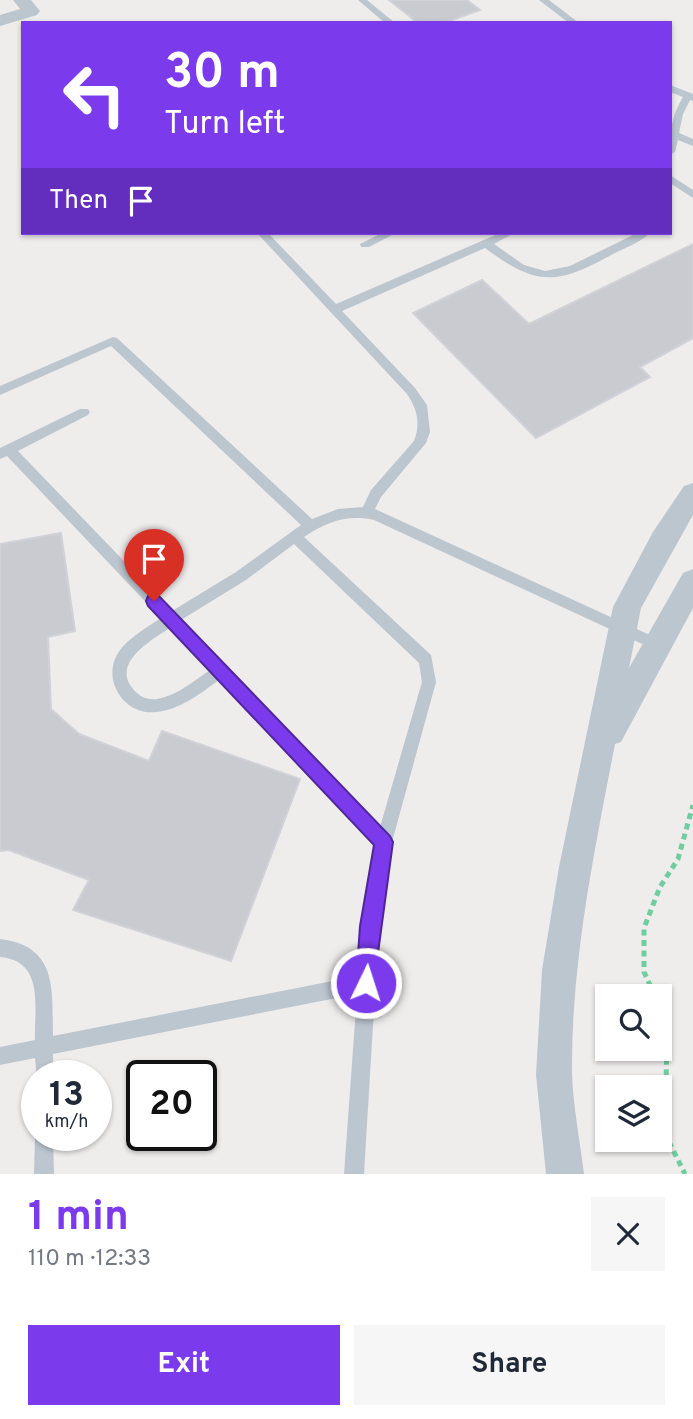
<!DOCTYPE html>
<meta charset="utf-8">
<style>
:root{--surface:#fff;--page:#f6f6f7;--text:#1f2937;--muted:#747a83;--accent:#7c3aed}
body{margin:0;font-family:Overpass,sans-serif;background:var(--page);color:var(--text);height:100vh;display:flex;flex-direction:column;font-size:26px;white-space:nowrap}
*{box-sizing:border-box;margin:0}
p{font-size:23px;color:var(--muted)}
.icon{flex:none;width:38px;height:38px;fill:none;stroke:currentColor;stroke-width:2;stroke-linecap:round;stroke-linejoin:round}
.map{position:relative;height:1174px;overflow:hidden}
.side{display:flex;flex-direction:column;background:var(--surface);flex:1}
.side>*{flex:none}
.top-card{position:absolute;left:21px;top:21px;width:651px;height:214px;border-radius:0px;box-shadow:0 2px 5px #0004;background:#7c3aed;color:#fff;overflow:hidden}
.controls{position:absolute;left:595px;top:984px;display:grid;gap:14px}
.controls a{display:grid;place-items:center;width:77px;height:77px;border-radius:0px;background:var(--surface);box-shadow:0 2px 5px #0004;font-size:35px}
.speed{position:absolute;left:21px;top:1060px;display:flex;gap:14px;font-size:35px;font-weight:700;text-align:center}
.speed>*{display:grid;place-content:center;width:91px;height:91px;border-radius:50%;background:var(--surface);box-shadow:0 2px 5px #0004;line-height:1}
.speed small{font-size:18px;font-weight:400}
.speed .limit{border:4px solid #111;border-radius:10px;background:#fff;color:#111}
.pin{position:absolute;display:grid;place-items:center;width:60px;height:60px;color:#fff;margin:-72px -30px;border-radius:50% 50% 50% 0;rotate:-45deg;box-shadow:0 0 7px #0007}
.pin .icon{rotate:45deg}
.me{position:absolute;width:77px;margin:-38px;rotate:4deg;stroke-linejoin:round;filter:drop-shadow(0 0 5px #0008)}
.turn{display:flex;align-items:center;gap:24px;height:147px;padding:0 28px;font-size:32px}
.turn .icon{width:91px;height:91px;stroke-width:2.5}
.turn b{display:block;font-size:49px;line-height:60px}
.then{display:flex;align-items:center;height:66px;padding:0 28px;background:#0003;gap:14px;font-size:26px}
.round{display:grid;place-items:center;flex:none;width:74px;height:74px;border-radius:0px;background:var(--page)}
.overview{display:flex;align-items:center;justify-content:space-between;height:119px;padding:0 28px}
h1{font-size:42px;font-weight:700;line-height:52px;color:var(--accent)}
.cta{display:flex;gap:14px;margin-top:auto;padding:14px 28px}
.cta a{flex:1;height:80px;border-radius:0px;background:var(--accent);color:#fff;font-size:28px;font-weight:700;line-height:80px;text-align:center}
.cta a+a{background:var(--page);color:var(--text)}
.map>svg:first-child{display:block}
.building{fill:#c9cbd1;stroke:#d0d2d8;stroke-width:2}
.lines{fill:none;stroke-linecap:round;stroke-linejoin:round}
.path{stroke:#6fcea0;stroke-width:5;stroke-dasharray:6 4.5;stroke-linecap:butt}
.service{fill:#bcc6cf;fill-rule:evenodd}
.minor{fill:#bcc6cf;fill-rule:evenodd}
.route{fill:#7c3aed;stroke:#51269a;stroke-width:2}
</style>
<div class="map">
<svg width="693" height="1174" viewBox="0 0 693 1174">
<rect width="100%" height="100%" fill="#efecec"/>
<path class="building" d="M389,0H467L480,10L444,23H418Z
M693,244V338L640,367L650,377L536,438L413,313L482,280L529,324Z
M61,533L75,631L48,637L51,709L79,734L149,761L162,731L300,779L231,961L73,910L89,880L9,850L0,851V544Z"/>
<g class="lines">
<path class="path" d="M655,996L644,972V928L660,887L678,859L693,805
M660,1007L667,1037L665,1134L685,1174"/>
<path class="service" d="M358,0H367L395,23H385Z
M539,0H549L579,23H569Z
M670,85L693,94V101L690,100L683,114L679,133L693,139V146L678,140L675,152L670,155C670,132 671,117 683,97L670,92Z
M670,175L693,190V198L670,183Z
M257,233H268L336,304L500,233H514L494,244L524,265L545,271L570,266L637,233H650C641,242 625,248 613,254C557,285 537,287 485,248L342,311L415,388L427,405L430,432L426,443L381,497L375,509L663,641L665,645L663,649L658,651L653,649L374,520C347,514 326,522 304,537L431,655L436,682L392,842L379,926L364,1174H344L357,994L53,1054V1076H37V1081L35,1058L0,1065V1047L35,1040C34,1007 45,961 0,957V939C59,946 52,992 53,1036L358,976L361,926L375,845L219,680C201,693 180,710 156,712C125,716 101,680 118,653C128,638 146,628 161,618L7,456L0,459V448L80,409H88L90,412L88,415L18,451L172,611L236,572L301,525L111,346L0,395V386L113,337L117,338L312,519L338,509L363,507L371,490L414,441C421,423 417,409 407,394ZM294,544L419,663L422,682L380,827L181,620L246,580ZM170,628L210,670C194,681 176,696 157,699C146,700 140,697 133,689C111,663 151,640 170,628Z
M382,233H396L369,247H361L360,244Z
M37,1131V1136H53L54,1174H34L35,1136Z"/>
<path class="minor" d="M13,0H31L40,11L37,15L0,26V15L20,9Z
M693,483V515L641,608L629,668L683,573L693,569V608L621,742L615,744C594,853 571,962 572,1073C573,1106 580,1141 584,1174H546L536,1075L542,970L559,867L613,607L653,532L684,486Z"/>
</g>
<path class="route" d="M154,594L159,596L390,836L393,842L373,990L366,993L359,990L356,983L360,926L374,845L148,606L146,601L148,596Z"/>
</svg>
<div class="controls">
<a><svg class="icon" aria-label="search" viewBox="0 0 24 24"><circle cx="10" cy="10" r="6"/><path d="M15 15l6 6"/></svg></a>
<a><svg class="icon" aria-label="layers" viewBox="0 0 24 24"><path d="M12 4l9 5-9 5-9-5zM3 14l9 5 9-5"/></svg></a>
</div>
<div class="speed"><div>13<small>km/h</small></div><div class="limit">20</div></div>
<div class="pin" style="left:154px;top:601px;background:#d93025"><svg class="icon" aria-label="arrive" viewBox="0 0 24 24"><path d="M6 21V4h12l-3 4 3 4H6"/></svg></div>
<svg class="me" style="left:366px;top:983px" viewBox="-20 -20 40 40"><circle r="17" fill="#7c3aed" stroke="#fff" stroke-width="3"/><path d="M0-11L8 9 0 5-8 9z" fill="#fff"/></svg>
<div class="top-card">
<div class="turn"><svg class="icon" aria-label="left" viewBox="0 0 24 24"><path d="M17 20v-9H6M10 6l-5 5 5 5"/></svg><div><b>30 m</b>Turn left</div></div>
<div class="then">Then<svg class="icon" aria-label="arrive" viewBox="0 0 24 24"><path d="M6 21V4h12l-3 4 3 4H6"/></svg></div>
</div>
</div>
<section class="side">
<div class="overview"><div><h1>1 min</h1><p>110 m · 12:33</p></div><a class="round"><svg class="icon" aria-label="close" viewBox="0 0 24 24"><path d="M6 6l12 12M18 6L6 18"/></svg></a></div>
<div class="cta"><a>Exit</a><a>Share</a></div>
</section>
